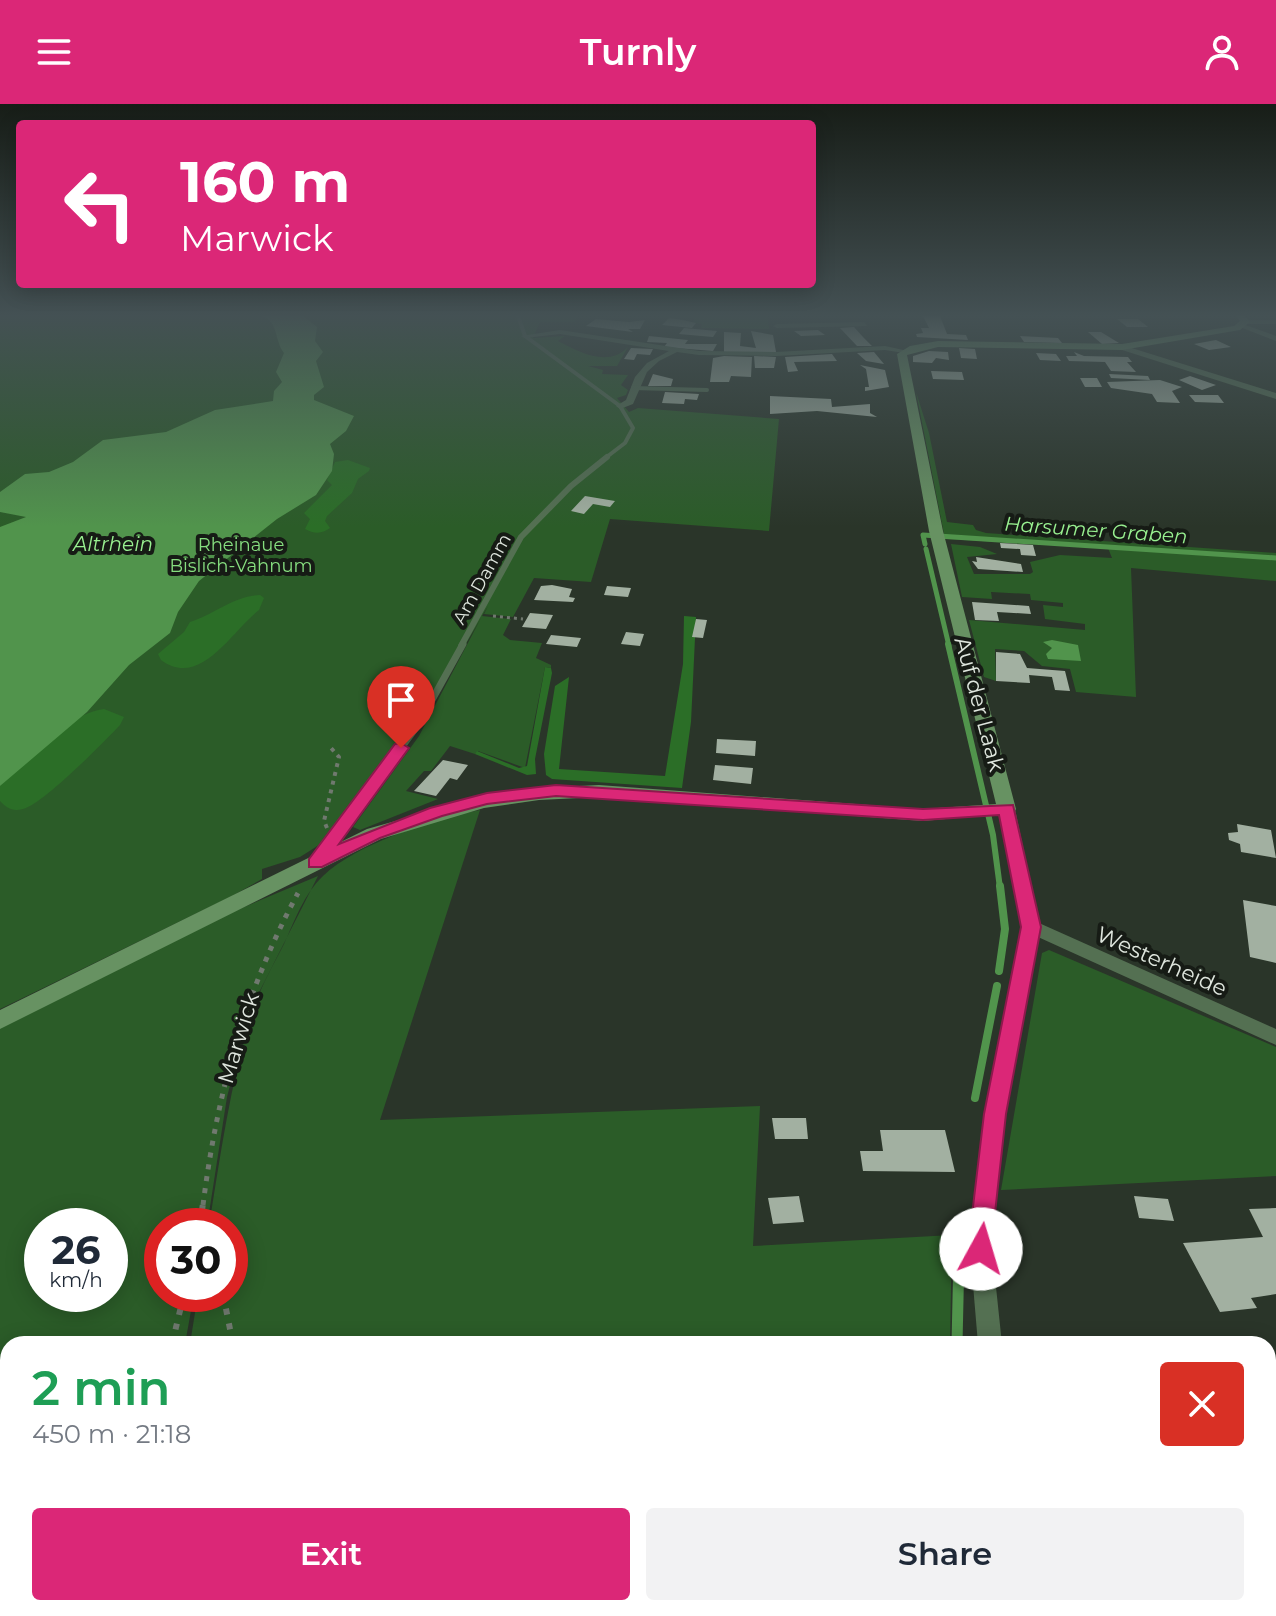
<!DOCTYPE html>
<meta charset="utf-8">
<style>
:root{--surface:#fff;--page:#f2f2f3;--text:#1f2937;--muted:#747a83;--accent:#db2777}
body{margin:0;font-family:Montserrat,sans-serif;background:var(--page);color:var(--text);height:100vh;display:flex;flex-direction:column;font-size:30px;white-space:nowrap}
*{box-sizing:border-box;margin:0}
p{font-size:26px;color:var(--muted)}
.icon{flex:none;width:44px;height:44px;fill:none;stroke:currentColor;stroke-width:2;stroke-linecap:round;stroke-linejoin:round}
.map{position:relative;flex:1;overflow:hidden}
.details{position:absolute;left:0px;top:1232px;width:1276px;height:280px;display:flex;flex-direction:column;background:var(--surface);border-radius:24px 24px 0 0;box-shadow:0 4px 20px #0003}
.details>*{flex:none}
.hud{position:absolute;left:16px;top:16px;width:800px;height:168px;border-radius:8px;box-shadow:0 4px 20px #0003;background:#db2777;color:#fff;overflow:hidden}
.speed{position:absolute;left:24px;top:1104px;display:flex;gap:16px;font-size:40px;font-weight:700;text-align:center}
.speed>*{display:grid;place-content:center;width:104px;height:104px;border-radius:50%;background:var(--surface);box-shadow:0 4px 20px #0003;line-height:1}
.speed small{font-size:20px;font-weight:400}
.speed .limit{border:12px solid #d22;background:#fff;color:#111}
.pin{position:absolute;display:grid;place-items:center;width:68px;height:68px;color:#fff;margin:-82px -34px;border-radius:50% 50% 50% 0;rotate:-45deg;box-shadow:0 0 8px #0007}
.pin .icon{rotate:45deg}
.me{position:absolute;width:88px;margin:-44px;rotate:6deg;stroke-linejoin:round;filter:drop-shadow(0 0 6px #0008)}
.turn{display:flex;align-items:center;gap:28px;height:168px;padding:0 32px;font-size:36px}
.turn .icon{width:104px;height:104px;stroke-width:2.5}
.turn b{display:block;font-size:56px;line-height:68px}
.round{display:grid;place-items:center;flex:none;width:84px;height:84px;border-radius:8px;background:var(--page)}
.overview{display:flex;align-items:center;justify-content:space-between;height:136px;padding:0 32px}
h1{font-size:48px;font-weight:600;line-height:60px;color:#1e9e55}
.primary-button{display:flex;gap:16px;margin-top:auto;padding:16px 32px}
.primary-button a{flex:1;height:92px;border-radius:8px;background:var(--accent);color:#fff;font-size:32px;font-weight:600;line-height:92px;text-align:center}
.primary-button a+a{background:var(--page);color:var(--text)}
header{display:flex;justify-content:space-between;align-items:center;height:104px;padding:0 32px;background:var(--accent);color:#fff;font-size:36px;font-weight:600}
.map>svg:first-child{display:block}
.green{fill:#2b5c28;fill-rule:evenodd}
.forest{fill:#2b6e27}
.water{fill:#51944c}
.lines{fill:none;stroke-linecap:round;stroke-linejoin:round}
.stream-far3{stroke:#51944c;stroke-width:5}
.stream-far2{stroke:#51944c;stroke-width:6}
.stream-far1{stroke:#51944c;stroke-width:8}
.stream{stroke:#51944c;stroke-width:11}
.building{fill:#a2b0a1}
.path-far3{stroke:#70796f;stroke-width:3;stroke-dasharray:3 4;stroke-linecap:butt}
.path-far2{stroke:#70796f;stroke-width:4;stroke-dasharray:4 5;stroke-linecap:butt}
.path-far1{stroke:#70796f;stroke-width:5;stroke-dasharray:5 7;stroke-linecap:butt}
.path{stroke:#70796f;stroke-width:6;stroke-dasharray:6 9;stroke-linecap:butt}
.service-far2{stroke:#547052;stroke-width:4}
.service-far1{stroke:#547052;stroke-width:6}
.service{stroke:#547052;stroke-width:7}
.minor{fill:#547052;fill-rule:evenodd}
.secondary{fill:#679262;fill-rule:evenodd}
.route{fill:#db2777;stroke:#8e194d;stroke-width:2}
.labels{text-anchor:middle;stroke-width:8;stroke-linejoin:round;paint-order:stroke}
.far-park-label{font-size:18px;fill:#86de7f;stroke:#161b15}
.far-street-label{font-size:18px;fill:#dfe6de;stroke:#161b15}
.far-water-label{font-size:20px;font-style:italic;fill:#98f090;stroke:#161b15}
.street-label{font-size:22px;fill:#dfe6de;stroke:#161b15}
</style>
<header><svg class="icon" aria-label="menu" viewBox="0 0 24 24"><path d="M4 6h16M4 12h16M4 18h16"/></svg>Turnly<svg class="icon" aria-label="person" viewBox="0 0 24 24"><circle cx="12" cy="8" r="4"/><path d="M4 21q1-7 8-7t8 7"/></svg></header>
<div class="map">
<svg width="1276" height="1512" viewBox="0 0 1276 1512">
<rect width="100%" height="100%" fill="#2a3529"/>
<path class="green" d="M0,212H578L574,218H540L533,234L565,232L558,237C579,248 608,264 628,243L617,262H588L603,266L602,270L628,271L621,281L628,286L626,291L617,294L629,308L638,304L779,315L769,427L610,415L591,478L534,474L513,513L484,510L488,502L482,512L511,515L503,531L510,536L542,539L536,554L551,561V564L545,563L525,664L478,647L475,650L450,642L431,667H424L406,687L438,695L360,726L353,723L419,632L481,514L404,647L349,722L300,753L262,765V775L232,792L0,905Z
M654,212H768L769,225L701,224L702,220L693,219L694,214Z
M916,288L929,329L947,418L973,421L976,426L986,429L1276,449V477L1131,464L1136,593L1076,588L1070,565L1042,562L1024,547L995,545L996,577L984,573L969,516L1085,526V520L1045,515L1043,501L1063,503V499L1031,496L1030,490L991,488L992,495L962,493L951,440L980,443L997,450L967,453L974,470H1030L1033,468L1030,458L1060,451L1112,454L1108,444L945,435Z
M480,706L380,1016L760,1002L753,1142L952,1131L950,1240H190L198,1190H230V1122H209C221,1048 231,973 255,901C262,880 274,860 284,840C295,816 304,790 323,772C356,740 436,714 480,706Z
M318,772L249,908L227,993L207,1122H162V1190H194L185,1240H8V1504H88L84,1512H0V923L237,806ZM42,1122H110V1190H42Z
M1049,846L1276,943V1072L1001,1086L1042,849Z
M1268,1330H1276V1512H1268L1265,1504Z
M94,1504H223L220,1512H90Z
M362,1504H1031L1033,1512H429L423,1507Z"/>
<path class="forest" d="M348,356L370,364L369,367L358,375L352,389L327,412L325,417L330,424C322,430 314,430 305,425L310,415L304,409L332,381L327,376L335,358Z
M260,491L264,494L259,506C231,528 200,585 161,556L158,550L184,528L190,518C215,510 234,492 260,491Z
M684,512L696,513L691,618L682,684L552,675L546,671L544,650L555,582L569,573L559,665L665,672L683,560Z
M545,563L551,564L552,569L535,655L536,670L527,671L475,650L477,647L519,664L527,662Z
M104,605L124,613L120,621C103,639 43,700 23,705C12,708 7,704 0,697V682C28,655 65,610 104,605Z"/>
<path class="water" d="M262,212H303L317,223L315,237L323,248L316,257L324,283L314,291V296L354,312L346,327L330,340L334,350L332,367L316,391L277,415L199,477L178,508L170,529L129,561L87,608L0,682V423L26,413L0,408V388L25,370L49,368L73,358L103,336L166,328L215,306L273,297L274,287L282,278L276,268L284,249C274,236 279,218 262,212Z
M1052,536L1078,541L1081,557L1048,555L1046,550L1052,544L1043,538Z"/>
<g class="lines">
<path class="stream-far3" d="M925,440L923,431L1276,454
M926,445L949,542"/>
<path class="stream-far2" d="M948,540L993,731L1000,784"/>
<path class="stream-far1" d="M999,867L1005,825L1000,782
M975,994L997,882"/>
<path class="stream" d="M957,1240L959,1151
M1009,1504L1011,1512"/>
</g>
<path class="building" d="M923,212H940L947,230L966,231L968,236L917,233L916,230L923,229L921,224H929Z
M669,214L683,216L696,219L692,224L662,221Z
M596,215L629,218L645,216L640,225H628L633,228L586,222Z
M1117,215H1138L1148,223H1127Z
M854,223L863,233L872,242H857L840,224Z
M684,224L717,227L713,233L679,230Z
M818,226L825,231L801,232L794,227Z
M751,227L773,231L776,248H724V228L741,229L740,242L756,244Z
M1088,228H1101L1119,239L1102,240Z
M649,232L688,236L685,240H717L713,247L664,243L667,239L647,238Z
M1020,232L1058,234L1062,239L1024,238Z
M1216,236L1231,243L1209,246L1194,240Z
M631,244L653,245L650,251L637,250L634,256L624,255Z
M959,244L975,245L977,255L961,254Z
M929,247L948,248L949,256L936,254L932,259L913,258V252Z
M874,248L884,260L866,257L857,249Z
M1074,248L1084,252L1128,253L1132,258H1127L1136,268L1111,267L1105,258L1069,257L1066,252H1077Z
M1036,249L1056,250L1061,257L1040,256Z
M832,250L837,257L794,258L798,267L788,268L785,253Z
M724,252L752,253L751,273L731,272L729,278H710L713,254Z
M754,252L776,253L774,264H755Z
M860,261L885,266L889,283L865,287V283H869L866,265Z
M931,267L962,268L964,276L933,275Z
M653,270L673,275L671,282H648Z
M1109,270L1148,272L1150,276L1111,274Z
M1190,272L1216,281L1202,286L1179,276Z
M1080,274H1097L1102,283H1085Z
M1160,276L1182,283L1172,287L1180,299L1157,298L1152,290L1111,284L1107,278Z
M665,288L699,290L697,296L685,295L684,300L662,299Z
M1189,291H1218L1224,299L1195,298Z
M770,292L831,295L832,303L870,300V309L877,313L817,307L770,310Z
M585,392L615,397L610,403L593,400L584,410L571,407Z
M1000,439L1033,441L1036,452L1021,451L1020,445L1001,444Z
M976,453L1021,460L1023,468L978,465L972,457L977,458Z
M552,481L572,485L569,493L575,494L573,498L534,496L541,482Z
M607,482L631,484L628,493L604,491Z
M972,498L1029,502L1031,510L997,508L999,517L975,516Z
M530,509L553,511L546,525L522,523Z
M696,515L707,516L703,534L692,533Z
M626,528L644,530L640,542L621,540Z
M551,531L581,534L577,543L546,540Z
M996,548L1020,550L1027,564L1065,567L1070,587L1055,586L1052,573L1029,571L1030,579L996,577Z
M717,635L756,637L755,652L716,649Z
M443,656L468,661L457,676L450,674L436,692L414,687Z
M715,661L753,664L751,680L713,676Z
M1237,720L1271,726L1276,754L1241,748L1240,740L1229,736L1228,729L1238,728Z
M1243,796L1276,802V859L1250,853Z
M772,1014H806L808,1035H775Z
M880,1026H945L955,1068L863,1067L860,1047H883Z
M799,1092L804,1118L773,1120L768,1094Z
M1134,1092L1168,1095L1174,1117L1139,1114Z
M1276,1104V1190L1251,1194L1257,1204L1220,1208L1183,1139L1263,1133L1249,1105Z
M1092,1504H1135L1137,1512H1094Z"/>
<g class="lines">
<path class="path-far3" d="M493,512L523,515"/>
<path class="path-far2" d="M327,724L324,717L339,653L331,644"/>
<path class="path-far1" d="M203,1101C217,990 245,887 298,789"/>
<path class="path" d="M200,1122L203,1099
M223,1190L233,1240
M172,1240L184,1190
M75,1512L79,1504
M170,1512L173,1504"/>
<path class="service-far2" d="M518,212L525,232L620,302L633,324L625,339L604,355
M1245,218H1276
M633,284L707,286"/>
<path class="service-far1" d="M461,542L521,433L571,382L607,353"/>
<path class="service" d="M321,752L418,621L463,540"/>
<path class="minor" d="M864,218L867,222L777,224L773,222L777,220Z
M1240,219L1276,232V237L1240,223Z
M560,226L699,247L776,248L885,242L908,247L904,249L885,246L776,252L699,251L677,248L659,257L647,268L633,300L620,305L616,302L626,296L635,273L647,259L669,247L560,230L525,234L521,232Z
M1122,241L1276,289V295L1119,245Z
M1007,700L1015,705L1039,819L1276,925V941L1038,833L1005,1010L992,1145L1002,1240H978L970,1145L985,1010L1022,823L999,705Z
M1038,1504H1066L1068,1512H1040Z"/>
<path class="secondary" d="M1237,212H1245L1250,218L1240,226L1122,246L938,243L907,251L943,427L1016,705L1014,709L923,717L599,693L539,696L484,704L381,735L0,925V906L367,725L484,692L539,684L599,681L923,705L996,700L929,427L897,250L910,242L938,237L1122,240L1234,222L1240,217Z"/>
</g>
<linearGradient id="sky" x2="0" y2="1"><stop stop-color="#171d17"/><stop offset="0.5" stop-color="#445154"/><stop offset="1" stop-color="#445154" stop-opacity="0"/></linearGradient>
<rect width="1276" height="423" fill="url(#sky)"/>
<path class="route" d="M401,639L409,644L339,740L430,704L487,689L556,681L923,705L1013,701L1041,823L1006,1010L990,1154L981,1157L972,1154L968,1145L984,1010L1021,823L999,711L923,716L556,692L487,700L442,712L380,734L322,763H309V755L395,640Z"/>
<g class="labels">
<g class="far-park-label">
<text x="241" y="447">Rheinaue<tspan x="241" dy="21">Bislich-Vahnum</tspan></text>
</g>
<g class="far-street-label">
<text transform="translate(482 475) rotate(-61)" y="6">Am Damm</text>
</g>
<g class="far-water-label">
<text transform="translate(1096 426) rotate(4)" y="7">Harsumer Graben</text>
<text x="113" y="447">Altrhein</text>
</g>
<g class="street-label">
<text transform="translate(980 600) rotate(75)" y="8">Auf der Laak</text>
<text transform="translate(1162 857) rotate(24)" y="8">Westerheide</text>
<text transform="translate(238 934) rotate(-73)" y="8">Marwick</text>
</g>
</g>
</svg>
<div class="speed"><div>26<small>km/h</small></div><div class="limit">30</div></div>
<div class="pin" style="left:401px;top:644px;background:#d93025"><svg class="icon" aria-label="arrive" viewBox="0 0 24 24"><path d="M6 21V4h12l-3 4 3 4H6"/></svg></div>
<svg class="me" style="left:981px;top:1145px" viewBox="-20 -20 40 40"><circle r="19" fill="#fff"/><path d="M0-13L10 11 0 6-10 11z" fill="#db2777"/></svg>
<div class="hud">
<div class="turn"><svg class="icon" aria-label="left" viewBox="0 0 24 24"><path d="M17 20v-9H6M10 6l-5 5 5 5"/></svg><div><b>160 m</b>Marwick</div></div>
</div>
<section class="details">
<div class="overview"><div><h1>2 min</h1><p>450 m · 21:18</p></div><a class="round" style="background:#d93025;color:#fff"><svg class="icon" aria-label="close" viewBox="0 0 24 24"><path d="M6 6l12 12M18 6L6 18"/></svg></a></div>
<div class="primary-button"><a>Exit</a><a>Share</a></div>
</section>
</div>
